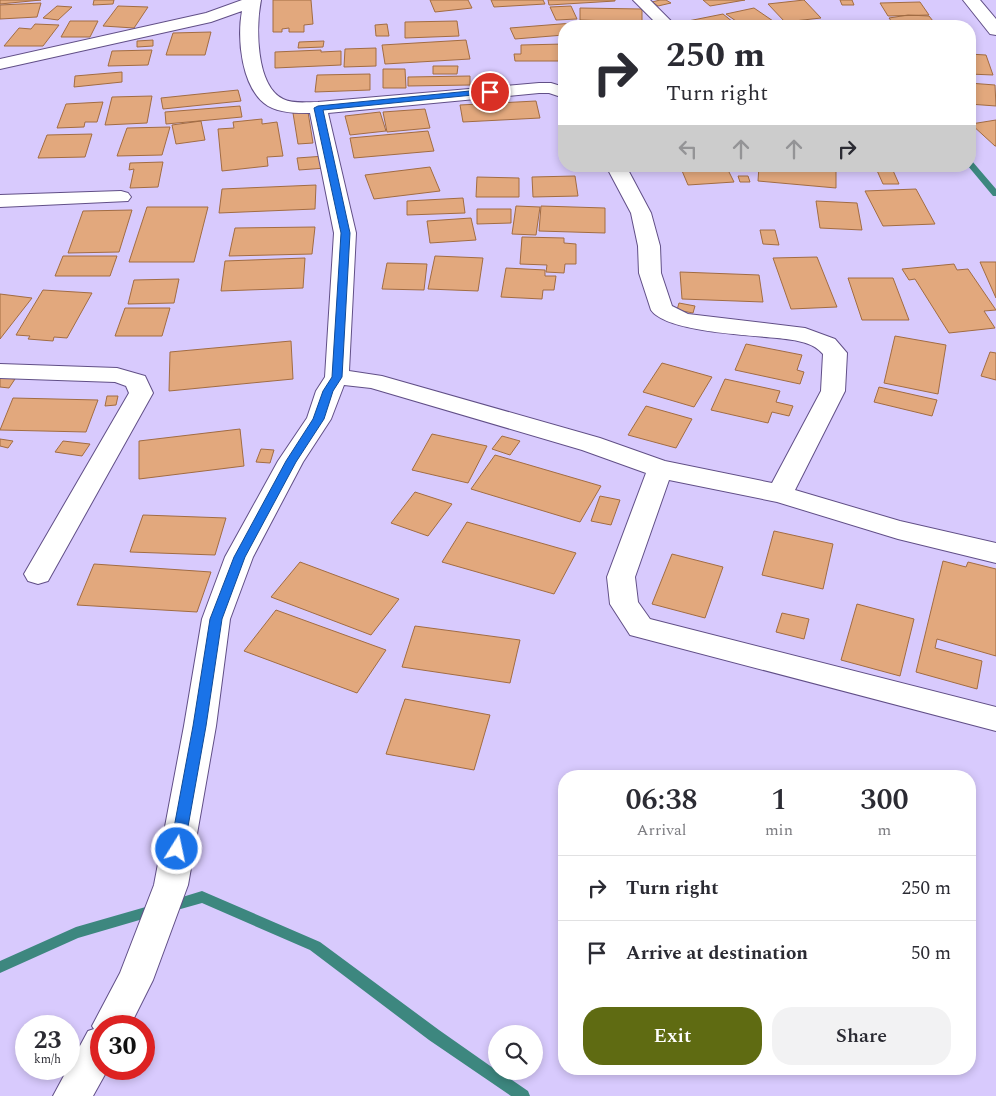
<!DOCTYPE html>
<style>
:root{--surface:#fff;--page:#f2f2f3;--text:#2b2b33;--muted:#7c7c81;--line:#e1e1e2;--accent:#5f6b12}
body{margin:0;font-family:Spectral,serif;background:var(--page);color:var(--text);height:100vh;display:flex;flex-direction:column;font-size:19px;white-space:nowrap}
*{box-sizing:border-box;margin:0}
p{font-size:16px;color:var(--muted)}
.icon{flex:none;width:28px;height:28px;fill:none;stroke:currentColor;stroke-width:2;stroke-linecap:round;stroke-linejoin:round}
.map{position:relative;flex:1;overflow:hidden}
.panel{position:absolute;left:558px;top:770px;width:418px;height:305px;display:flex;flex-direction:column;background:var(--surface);border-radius:20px;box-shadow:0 2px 8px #0003}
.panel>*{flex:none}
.top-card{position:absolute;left:558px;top:20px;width:418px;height:152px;border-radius:20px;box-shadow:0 2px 8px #0003;background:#fff;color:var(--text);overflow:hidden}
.controls{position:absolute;left:488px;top:1025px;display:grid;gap:10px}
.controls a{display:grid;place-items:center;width:55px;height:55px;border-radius:50%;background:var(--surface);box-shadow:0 2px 8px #0003;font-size:25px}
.speed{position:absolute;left:15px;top:1015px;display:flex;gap:10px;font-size:25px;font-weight:700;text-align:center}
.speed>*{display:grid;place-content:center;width:65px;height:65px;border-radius:50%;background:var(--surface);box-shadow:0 2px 8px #0003;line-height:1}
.speed small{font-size:12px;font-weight:400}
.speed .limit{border:8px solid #d22;background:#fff;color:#111}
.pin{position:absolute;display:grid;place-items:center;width:42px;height:42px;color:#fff;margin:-21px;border:2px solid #fff;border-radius:50%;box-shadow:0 1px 5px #0007}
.me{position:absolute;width:55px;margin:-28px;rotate:10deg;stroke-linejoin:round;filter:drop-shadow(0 0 4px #0008)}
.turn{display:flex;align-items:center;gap:18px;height:105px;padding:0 25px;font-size:22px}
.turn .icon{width:65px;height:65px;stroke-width:2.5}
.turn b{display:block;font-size:35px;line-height:42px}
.lanes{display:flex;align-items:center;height:48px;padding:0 25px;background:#0003;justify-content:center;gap:25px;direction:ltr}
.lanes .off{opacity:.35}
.eta{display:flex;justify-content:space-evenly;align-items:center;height:85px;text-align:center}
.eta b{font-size:30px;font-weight:600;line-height:35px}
.button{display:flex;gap:10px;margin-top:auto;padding:10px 25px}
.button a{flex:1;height:58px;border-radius:20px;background:var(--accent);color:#fff;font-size:20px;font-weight:600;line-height:58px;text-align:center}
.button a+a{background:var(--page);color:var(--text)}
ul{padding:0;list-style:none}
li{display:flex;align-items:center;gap:15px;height:65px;padding:0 25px;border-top:1px solid var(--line)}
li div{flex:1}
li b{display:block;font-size:19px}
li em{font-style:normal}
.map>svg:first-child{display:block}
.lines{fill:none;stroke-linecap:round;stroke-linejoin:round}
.stream{fill:#3d877f;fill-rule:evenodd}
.building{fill:#e2a87d;stroke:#a26c42}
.minor-casing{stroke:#614f87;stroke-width:2}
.minor{fill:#fff;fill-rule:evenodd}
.route{fill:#1a73e8;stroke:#114b97}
</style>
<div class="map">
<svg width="996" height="1096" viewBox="0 0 996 1096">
<rect width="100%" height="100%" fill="#d8cafd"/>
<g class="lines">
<path class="stream" d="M969,161H972L996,189V196H993L968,166Z
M202,891L320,942L439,1030L496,1070V1071H499L528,1091L530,1096H511L429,1040L310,950L202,903L170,912L166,910L164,906L166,902Z
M156,904L160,906L162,910L160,914L78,938L0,973V961L76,927Z"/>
</g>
<path class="building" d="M0,0H41L0,4Z
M94,0H114L113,4L93,5Z
M273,0H311L313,24L304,25V32H289V28L282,29V32H273Z
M430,0H468L472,8L435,12Z
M491,0H543L545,4L494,7Z
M548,0H615V1L549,5Z
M660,0H666L671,3L658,6L652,2Z
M703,0H745L710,6Z
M804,0L821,18L785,22L768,4Z
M840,0H852L854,5H842Z
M920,2L929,15L888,16L880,3Z
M41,3L37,17L0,19V5Z
M57,6L72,7L58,20L43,18Z
M118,6L148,7L134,28L103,26Z
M571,6L577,19L556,20L550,7Z
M580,8L642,9V22L580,20Z
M754,8L773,21L743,26L726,14Z
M723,14L738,26H689L683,22Z
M908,15L929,16L937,26H895L889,18Z
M70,21H98L90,37H61Z
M457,21L459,36L405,38V22Z
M573,23L574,26H564V35L515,39L510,28Z
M35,24L59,25L43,46H4L19,28L31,29Z
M387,24L389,36H376L375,25Z
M211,32L205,55H166L173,33Z
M153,40V46L137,47V41Z
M466,40L470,59L385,64L382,45Z
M324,41L323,47L298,48L299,42Z
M564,44V61H515L514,54H521V45Z
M376,48V66L344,67L345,49Z
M152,50L148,65L108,66L112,51Z
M321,50V52L341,51V65L275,68V52Z
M969,54L986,55L993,75L969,74Z
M433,66H458L457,74H433Z
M383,69H405L406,88H383Z
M122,72V82L74,87L75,76Z
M370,74V90L315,92L317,75Z
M470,76V85L408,86V77Z
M969,83L995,85L996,106L969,104Z
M238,90L241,101L163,109L161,98Z
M152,96L147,123L105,125L112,97Z
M536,101L540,118L463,122L460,105Z
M103,102L97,122H85L84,127L57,128L66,104Z
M240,106L242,117L166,124L165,112Z
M425,109L430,128L387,132L383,112Z
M308,112L313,143L298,144L293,113Z
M380,112L386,131L350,135L345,116Z
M262,119V124L277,122L283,156L267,157L268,166L222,171L218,129L234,128L233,122Z
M996,120V146H995L971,124Z
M201,121L205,140L176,144L172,125Z
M170,127L162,155L117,156L127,128Z
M428,131L434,151L354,158L350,138Z
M92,134L85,157L38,158L47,135Z
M325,156L326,168L299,170L297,158Z
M163,162L158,187L130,188L134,169L129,170L130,163Z
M680,166H726L734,182L688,185Z
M759,166H836V188L758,181Z
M875,166H891L899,184H883Z
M430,167L440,191L374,199L365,175Z
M575,176L578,196L533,197L532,177Z
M738,176H748L750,182H740Z
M477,177L519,178V197H476Z
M316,185L315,209L219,213L222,189Z
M916,189L935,224L883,226L865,191Z
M463,198L465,213L407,215V201Z
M816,201L857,203L862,230L820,228Z
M516,206L540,207L536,235L512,234Z
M541,206L605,208V233L539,231Z
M147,207H208L194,262H129Z
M477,209H511V223L477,224Z
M132,210L119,252L68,253L83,211Z
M471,218L476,240L430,243L427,221Z
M315,227L312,254L229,256L235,228Z
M760,230H775L779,245L763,244Z
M522,237L564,238V243L576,244V264H565L564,273L546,272L547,265L520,264Z
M63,256H117L110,276H55Z
M435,256L483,258L478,291L428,289Z
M817,257L837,307L791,309L773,258Z
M305,258L303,288L221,291L225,261Z
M980,262H996V298Z
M387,263L427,264L424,290L382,289Z
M954,264L957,270L968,269L996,310L984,311L995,328L949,333L915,279L909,280L902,269Z
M506,268L545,270V276H556L554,290H543L542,299L501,297Z
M680,272L759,275L763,302L682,299Z
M848,278H893L909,320H862Z
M179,279L174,303L128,304L134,280Z
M43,290L92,293L67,338L54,337L53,341L28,339L30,336L16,335Z
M0,294L32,298L0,339Z
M679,303L695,306L693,313L677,310Z
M125,308H170L162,336H115Z
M895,336L946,345L938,394L884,383Z
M291,341L293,379L169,391L170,352Z
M746,344L802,355L797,370L804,372L800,384L735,370Z
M990,352L996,353V380L981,376Z
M662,363L712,377L694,407L643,392Z
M0,377L15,379L9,388L0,387Z
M725,379L780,391L776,402L793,406L789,416L772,412L768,423L711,410Z
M879,387L937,400L932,416L874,402Z
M107,396H118L116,405L105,406Z
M13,398L98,400L86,432L0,430Z
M646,406L692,419L676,448L628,435Z
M240,429L244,466L139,479V441Z
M432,434L487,446L468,483L412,470Z
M502,436L520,441L510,455L492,449Z
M0,439L13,441L8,448L0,446Z
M63,441L90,444L82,456L55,452Z
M261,449L274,450L270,463L256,462Z
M495,455L601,486L580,522L471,489Z
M415,492L452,504L428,536L391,523Z
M600,496L620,500L611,525L591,521Z
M143,515L226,518L215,555L130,552Z
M467,522L576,553L554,594L442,562Z
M774,531L833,544L823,589L762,575Z
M672,554L723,567L705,618L652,604Z
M943,561L966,567L968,562L996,569V656L937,639L935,648L982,661L977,689L916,672Z
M300,562L399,599L371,635L271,597Z
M94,564L211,572L197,612L77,605Z
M857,604L914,619L900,676L841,660Z
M276,610L386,650L357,693L244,651Z
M782,613L809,619L804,639L776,632Z
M415,626L520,640L510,683L402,667Z
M405,699L490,715L474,770L386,754Z"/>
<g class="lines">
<g class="minor-casing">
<path id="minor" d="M242,0H261C256,25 255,85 283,99C293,104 307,102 318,102L539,83H551L564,87V98L549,93H539L328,113L356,233L349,371L382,376L600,438L665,461L772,483L821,391L823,354C812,341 793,340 777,338C749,335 666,332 651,310L639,273L638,246L631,213L606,166H626L651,213L660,246L661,273L672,306L688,314L805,328L835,339L847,353L845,391L795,490L900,521L996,543V563L898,539L777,502L669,480L635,577L638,602L650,619L996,707V731L630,635L610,604L607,577L646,473L582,450L371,388L344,385L331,419L303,462L253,557L230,619L216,726L188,885L153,980L130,1026H101V1069H108L93,1096H53L88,1031L94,1029L92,1026L120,973L154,885L184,726L202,619L225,557L278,461L307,418L316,391L325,377L334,233L310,113C296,113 280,113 268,106C241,89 237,38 242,11L211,22L0,69V59L206,13Z
M633,0H650L676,26H659Z
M963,0H980L996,19V35L990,34Z
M121,191L128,193L131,197L128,201L0,207V195Z
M0,364L117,368L145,376L153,393L48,581L38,584L28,581L24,574L129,393L126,386L115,382L0,378Z"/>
</g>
<use href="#minor" class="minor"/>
</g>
<path class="route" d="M490,89L493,90V93L323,110L350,233L342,377L333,391L324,419L296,462L245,557L222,619L206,726L184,849L182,854L177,855L172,854L170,849L193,726L210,619L234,557L286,461L313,419L323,391L332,377L341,233L314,108L318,106Z"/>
</svg>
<div class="controls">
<a><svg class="icon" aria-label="search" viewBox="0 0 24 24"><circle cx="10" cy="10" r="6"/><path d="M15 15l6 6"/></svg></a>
</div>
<div class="speed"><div>23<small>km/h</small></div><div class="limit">30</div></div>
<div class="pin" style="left:490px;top:92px;background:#d93025"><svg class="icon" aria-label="arrive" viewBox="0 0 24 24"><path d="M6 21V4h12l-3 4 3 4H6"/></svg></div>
<svg class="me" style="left:177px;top:849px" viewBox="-20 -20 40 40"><circle r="17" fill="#1a73e8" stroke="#fff" stroke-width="3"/><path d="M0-11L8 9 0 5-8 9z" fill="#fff"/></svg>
<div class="top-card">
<div class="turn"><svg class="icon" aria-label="right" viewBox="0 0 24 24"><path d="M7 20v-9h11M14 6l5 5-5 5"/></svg><div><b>250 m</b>Turn right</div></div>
<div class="lanes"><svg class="icon off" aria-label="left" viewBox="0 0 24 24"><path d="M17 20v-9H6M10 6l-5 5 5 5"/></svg><svg class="icon off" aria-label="ahead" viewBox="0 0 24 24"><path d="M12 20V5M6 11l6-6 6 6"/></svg><svg class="icon off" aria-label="ahead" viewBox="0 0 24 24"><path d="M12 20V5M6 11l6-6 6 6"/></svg><svg class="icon" aria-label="right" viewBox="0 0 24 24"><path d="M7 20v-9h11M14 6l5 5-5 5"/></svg></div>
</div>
<section class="panel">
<div class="eta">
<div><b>06:38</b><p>Arrival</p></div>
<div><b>1</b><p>min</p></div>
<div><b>300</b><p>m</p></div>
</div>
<ul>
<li><svg class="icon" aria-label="right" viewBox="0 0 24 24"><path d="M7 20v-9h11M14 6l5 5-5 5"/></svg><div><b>Turn right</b></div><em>250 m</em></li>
<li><svg class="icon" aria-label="arrive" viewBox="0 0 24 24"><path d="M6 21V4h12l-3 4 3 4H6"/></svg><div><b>Arrive at destination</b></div><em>50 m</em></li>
</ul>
<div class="button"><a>Exit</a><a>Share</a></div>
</section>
</div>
